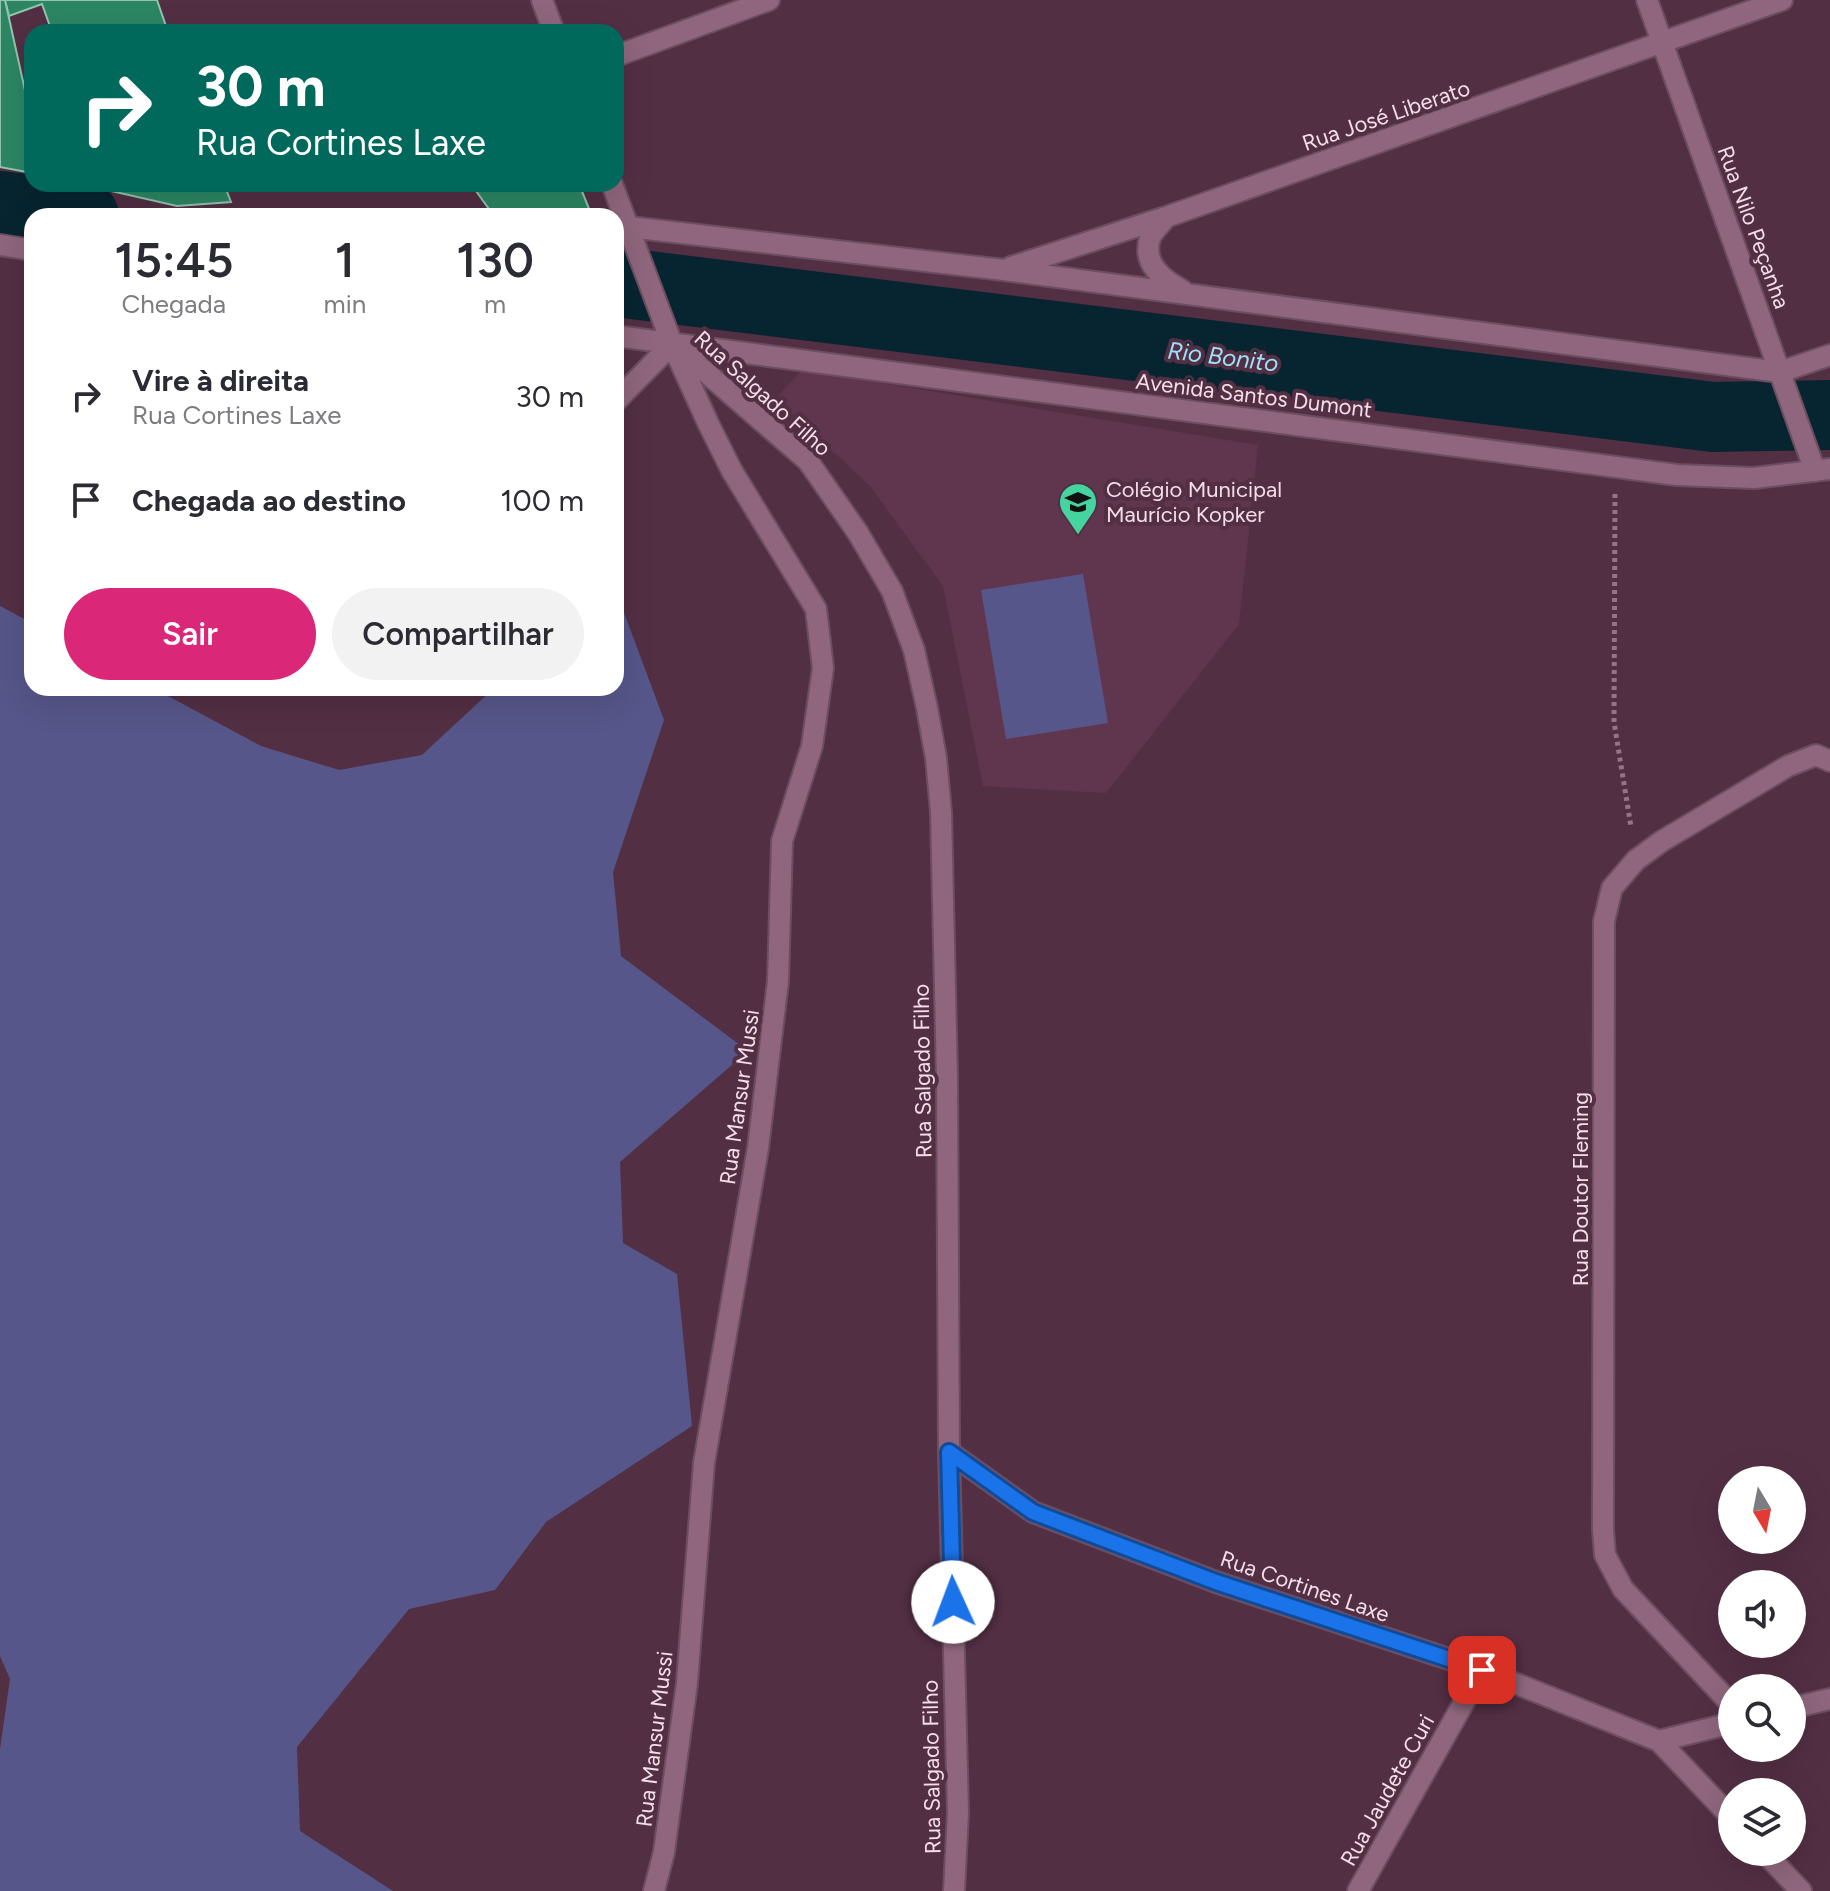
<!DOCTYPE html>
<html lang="pt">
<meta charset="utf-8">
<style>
:root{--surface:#fff;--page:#f2f2f3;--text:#2b2b33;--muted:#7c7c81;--accent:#db2777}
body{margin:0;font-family:Figtree,sans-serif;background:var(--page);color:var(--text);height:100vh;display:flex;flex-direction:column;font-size:30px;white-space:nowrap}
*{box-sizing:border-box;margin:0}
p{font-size:26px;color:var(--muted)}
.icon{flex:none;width:44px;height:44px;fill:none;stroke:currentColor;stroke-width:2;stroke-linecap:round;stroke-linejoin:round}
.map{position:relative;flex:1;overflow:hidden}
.panel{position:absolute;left:24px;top:208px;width:600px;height:488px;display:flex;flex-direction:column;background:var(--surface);border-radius:24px;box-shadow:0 8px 32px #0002}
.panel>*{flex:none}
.banner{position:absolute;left:24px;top:24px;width:600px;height:168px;border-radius:24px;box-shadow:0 8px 32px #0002;background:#00695c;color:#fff;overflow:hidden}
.needle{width:52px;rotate:170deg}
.controls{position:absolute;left:1718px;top:1466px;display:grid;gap:16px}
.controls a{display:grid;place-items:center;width:88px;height:88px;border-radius:50%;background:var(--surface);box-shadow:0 8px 32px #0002;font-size:40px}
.pin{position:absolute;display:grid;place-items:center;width:68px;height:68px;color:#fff;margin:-34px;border-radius:16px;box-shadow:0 4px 12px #0006}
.me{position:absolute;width:88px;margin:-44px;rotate:358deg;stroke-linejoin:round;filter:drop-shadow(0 0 6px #0008)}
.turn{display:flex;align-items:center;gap:28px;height:168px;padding:0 40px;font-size:36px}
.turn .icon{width:104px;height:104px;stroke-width:2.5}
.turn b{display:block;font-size:56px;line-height:68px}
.eta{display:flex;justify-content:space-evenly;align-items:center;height:136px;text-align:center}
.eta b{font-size:48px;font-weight:600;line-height:56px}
.action{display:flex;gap:16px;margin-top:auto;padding:16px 40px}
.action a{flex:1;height:92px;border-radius:48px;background:var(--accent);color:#fff;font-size:32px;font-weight:600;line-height:92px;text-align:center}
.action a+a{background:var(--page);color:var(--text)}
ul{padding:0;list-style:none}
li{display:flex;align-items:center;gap:24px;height:104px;padding:0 40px}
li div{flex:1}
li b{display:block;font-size:30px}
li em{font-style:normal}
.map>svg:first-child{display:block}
.built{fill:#60364f}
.green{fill:#57568a}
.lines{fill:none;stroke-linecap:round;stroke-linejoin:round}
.river{stroke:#072530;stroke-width:70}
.building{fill:#2c8664;stroke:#93c4ad;stroke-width:2}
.minor-casing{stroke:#6c4e60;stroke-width:24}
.path{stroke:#947587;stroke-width:5;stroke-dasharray:4 4;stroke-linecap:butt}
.minor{stroke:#8f667d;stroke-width:20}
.route-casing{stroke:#114b97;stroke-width:20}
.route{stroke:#1a73e8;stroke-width:14}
.labels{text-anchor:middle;stroke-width:8;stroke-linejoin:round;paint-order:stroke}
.street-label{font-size:22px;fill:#f5deea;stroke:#532f44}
.poi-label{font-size:22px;fill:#f5deea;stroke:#532f44;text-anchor:start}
.water-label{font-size:24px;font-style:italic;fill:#9ce1fb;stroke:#532f44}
</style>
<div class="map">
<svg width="1830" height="1891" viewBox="0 0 1830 1891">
<rect width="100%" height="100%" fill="#532f44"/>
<path class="built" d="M802,370L1258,445L1239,624L1106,793L983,786L943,586L870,486L776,398Z"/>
<path class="green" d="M1083,574L1108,723L1006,739L981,590Z
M616,591L664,720L613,872L621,956L748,1051L620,1162L623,1243L677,1274L692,1426L546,1522L495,1590L409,1609L297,1747L300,1831L393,1891H0V1749L10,1679L0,1656V606L32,623V688H153L261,746L339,770L422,755L494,688H616Z"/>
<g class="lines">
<path class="river" d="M0,206L84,216
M616,282L1713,417L1830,415"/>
</g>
<path class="building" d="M0,0H5L32,122V173L0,167Z
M5,0H157L168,32H52L42,4L9,16Z
M109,184H224L231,202L177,206L111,191Z
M471,184H579L592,216H494Z"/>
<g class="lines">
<g class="minor-casing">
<path id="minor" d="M542,0L554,32
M1647,0L1815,471
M616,56L769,0
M612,184L672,344L708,423L732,471L816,609L823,668L812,746L782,841L778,981L758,1148L704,1463L687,1683L664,1852L654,1891
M1166,217C1162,223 1152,232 1150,238C1142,264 1163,280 1182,290
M629,227L1004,270L1780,372L1830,355
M0,245L32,250
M1011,267L1166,217L1782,0
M616,336L1677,475L1754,478L1830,469
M679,349L808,461L858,533L892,591L914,650L927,708L936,758L941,812L947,1078L949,1452L958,1812L954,1891
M616,401L672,344
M949,1452L1033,1512L1216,1582L1482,1670L1659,1741L1732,1818
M1732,1705L1623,1589L1605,1555L1603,1530L1604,921L1612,888L1636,860L1662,841L1788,766L1816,755L1830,761
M1792,1708L1830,1699
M1659,1741L1732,1723
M1764,1852L1801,1891
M1358,1891L1482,1670"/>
</g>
<path class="path" d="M1615,494L1614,722L1631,827"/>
<use href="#minor" class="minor"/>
</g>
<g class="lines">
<g class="route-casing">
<path id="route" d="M953,1602L949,1452L1033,1512L1216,1582L1482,1670"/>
</g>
<use href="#route" class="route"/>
</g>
<defs>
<g id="school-pin" transform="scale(2)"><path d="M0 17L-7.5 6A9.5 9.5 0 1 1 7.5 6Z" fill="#45d49f" stroke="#532f44"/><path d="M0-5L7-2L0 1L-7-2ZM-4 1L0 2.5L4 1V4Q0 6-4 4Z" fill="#111"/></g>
</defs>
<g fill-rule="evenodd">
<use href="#school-pin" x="1078" y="502"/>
</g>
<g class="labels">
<g class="street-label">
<text transform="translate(1386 115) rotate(-19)" y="8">Rua José Liberato</text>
<text transform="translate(1754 227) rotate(70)" y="8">Rua Nilo Peçanha</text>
<text transform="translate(763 393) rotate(42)" y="8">Rua Salgado Filho</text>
<text transform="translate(1254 395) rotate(7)" y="8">Avenida Santos Dumont</text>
<text transform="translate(922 1071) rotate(-91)" y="8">Rua Salgado Filho</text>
<text transform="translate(739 1097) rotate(-82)" y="8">Rua Mansur Mussi</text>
<text transform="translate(1580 1189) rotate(-90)" y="8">Rua Doutor Fleming</text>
<text transform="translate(1305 1586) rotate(19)" y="8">Rua Cortines Laxe</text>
<text transform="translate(654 1739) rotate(-83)" y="8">Rua Mansur Mussi</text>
<text transform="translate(931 1767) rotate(-91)" y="8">Rua Salgado Filho</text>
<text transform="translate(1387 1790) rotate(-61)" y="8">Rua Jaudete Curi</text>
</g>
<g class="poi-label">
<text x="1106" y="497">Colégio Municipal<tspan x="1106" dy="25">Maurício Kopker</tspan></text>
</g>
<g class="water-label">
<text transform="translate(1223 357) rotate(7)" y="8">Rio Bonito</text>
</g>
</g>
</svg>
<div class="controls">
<a><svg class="needle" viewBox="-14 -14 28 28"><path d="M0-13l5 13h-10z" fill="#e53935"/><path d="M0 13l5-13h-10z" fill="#7c7c81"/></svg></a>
<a><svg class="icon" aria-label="sound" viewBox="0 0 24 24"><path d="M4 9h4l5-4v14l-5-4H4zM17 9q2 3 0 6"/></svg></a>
<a><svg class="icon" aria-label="search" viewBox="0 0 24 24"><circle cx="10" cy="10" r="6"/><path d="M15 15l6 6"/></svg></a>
<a><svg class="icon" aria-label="layers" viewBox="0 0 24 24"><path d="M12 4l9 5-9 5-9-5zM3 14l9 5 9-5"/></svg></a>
</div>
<div class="pin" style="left:1482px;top:1670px;background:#d93025"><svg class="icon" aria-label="arrive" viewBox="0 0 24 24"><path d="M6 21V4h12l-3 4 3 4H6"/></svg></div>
<svg class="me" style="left:953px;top:1602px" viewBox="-20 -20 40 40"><circle r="19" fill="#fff"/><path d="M0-13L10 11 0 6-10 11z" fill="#1a73e8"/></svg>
<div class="banner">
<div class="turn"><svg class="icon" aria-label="right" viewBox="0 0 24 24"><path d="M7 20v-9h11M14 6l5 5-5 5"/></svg><div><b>30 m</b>Rua Cortines Laxe</div></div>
</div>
<section class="panel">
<div class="eta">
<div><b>15:45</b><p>Chegada</p></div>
<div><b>1</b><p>min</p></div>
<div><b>130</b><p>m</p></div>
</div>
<ul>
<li><svg class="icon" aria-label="right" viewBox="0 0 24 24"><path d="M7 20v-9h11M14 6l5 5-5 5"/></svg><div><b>Vire à direita</b><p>Rua Cortines Laxe</p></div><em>30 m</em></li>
<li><svg class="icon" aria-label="arrive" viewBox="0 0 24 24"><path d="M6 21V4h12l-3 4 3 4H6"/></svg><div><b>Chegada ao destino</b></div><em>100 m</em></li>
</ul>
<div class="action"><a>Sair</a><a>Compartilhar</a></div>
</section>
</div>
